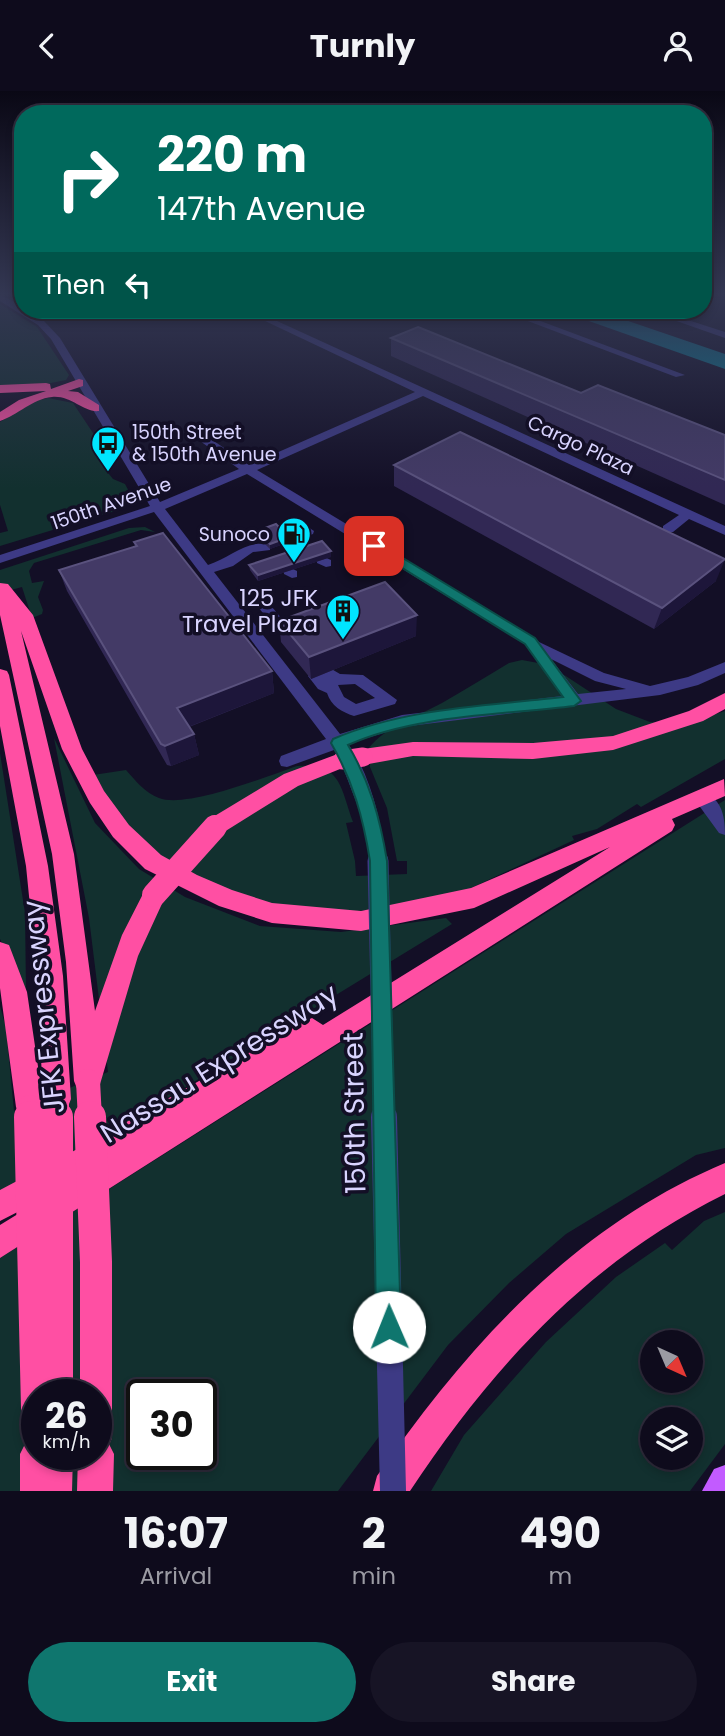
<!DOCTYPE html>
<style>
:root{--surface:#0e0b1c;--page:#171425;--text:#f1f3f6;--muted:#9b9ba3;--line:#2e2b3b;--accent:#0f766e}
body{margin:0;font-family:Poppins,sans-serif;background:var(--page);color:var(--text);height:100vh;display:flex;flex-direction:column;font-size:26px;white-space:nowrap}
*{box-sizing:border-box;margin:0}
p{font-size:23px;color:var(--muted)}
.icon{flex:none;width:38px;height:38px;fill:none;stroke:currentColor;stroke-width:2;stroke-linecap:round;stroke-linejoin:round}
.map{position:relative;height:1400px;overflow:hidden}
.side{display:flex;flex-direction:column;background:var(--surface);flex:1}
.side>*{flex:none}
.banner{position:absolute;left:14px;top:14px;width:698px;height:214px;border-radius:28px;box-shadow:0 4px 10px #0003,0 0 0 2px var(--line);background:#00695c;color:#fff;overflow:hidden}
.needle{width:46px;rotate:136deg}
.controls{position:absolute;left:640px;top:1239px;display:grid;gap:14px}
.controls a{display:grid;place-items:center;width:63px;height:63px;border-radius:50%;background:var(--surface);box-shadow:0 4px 10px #0003,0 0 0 2px var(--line);font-size:35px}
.speed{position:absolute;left:21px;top:1288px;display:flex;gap:14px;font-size:35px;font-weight:700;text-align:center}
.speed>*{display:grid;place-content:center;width:91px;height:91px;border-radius:50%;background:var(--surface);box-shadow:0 4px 10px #0003,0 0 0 2px var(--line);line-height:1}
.speed small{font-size:18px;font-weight:400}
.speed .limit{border:4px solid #111;border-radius:10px;background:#fff;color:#111}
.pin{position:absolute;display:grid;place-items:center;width:60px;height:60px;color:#fff;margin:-30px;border-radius:14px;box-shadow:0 4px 10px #0006}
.me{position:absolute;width:77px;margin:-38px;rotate:359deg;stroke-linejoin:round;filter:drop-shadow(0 0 5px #0008)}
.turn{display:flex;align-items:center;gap:24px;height:147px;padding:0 28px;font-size:32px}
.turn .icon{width:91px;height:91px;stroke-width:2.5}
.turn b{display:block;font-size:49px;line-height:60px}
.then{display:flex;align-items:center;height:66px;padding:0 28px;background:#0003;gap:14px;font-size:26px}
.eta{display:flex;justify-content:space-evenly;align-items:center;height:119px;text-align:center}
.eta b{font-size:42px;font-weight:700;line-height:49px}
.button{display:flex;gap:14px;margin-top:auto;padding:14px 28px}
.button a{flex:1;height:80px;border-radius:42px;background:var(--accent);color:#fff;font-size:28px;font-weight:700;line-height:80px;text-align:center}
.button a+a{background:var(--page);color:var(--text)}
header{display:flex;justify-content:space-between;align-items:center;height:91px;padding:0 28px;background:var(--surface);font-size:32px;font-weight:700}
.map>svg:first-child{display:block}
.green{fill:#12302f;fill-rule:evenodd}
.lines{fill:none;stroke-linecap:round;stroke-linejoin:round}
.taxiway{fill:#0a7a92;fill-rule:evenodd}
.minor{fill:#3d3a85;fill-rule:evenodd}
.major{fill:#c25bff;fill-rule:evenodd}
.highway{fill:#ff4fa3;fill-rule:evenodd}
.minor-bridge-far1{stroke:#3d3a85;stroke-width:21}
.minor-bridge{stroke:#3d3a85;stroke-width:26}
.highway-bridge-far2{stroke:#ff4fa3;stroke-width:19}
.highway-bridge-far1{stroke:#ff4fa3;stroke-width:24}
.highway-bridge{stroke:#ff4fa3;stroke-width:32}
.wall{fill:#312854}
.shaded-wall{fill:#1d163a}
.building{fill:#433a66;stroke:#5a527e;stroke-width:2}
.route{fill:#0f766e;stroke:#0a4d48;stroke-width:2}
.labels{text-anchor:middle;stroke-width:7;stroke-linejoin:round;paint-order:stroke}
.far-poi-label{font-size:19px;fill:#d9d4ff;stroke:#130f26;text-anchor:start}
.far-street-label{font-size:19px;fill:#d9d4ff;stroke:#130f26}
.poi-label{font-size:23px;fill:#d9d4ff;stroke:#130f26;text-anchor:end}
.near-street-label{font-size:28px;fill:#d9d4ff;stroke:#130f26}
</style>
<header><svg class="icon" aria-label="back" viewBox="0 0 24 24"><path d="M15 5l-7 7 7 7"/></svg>Turnly<svg class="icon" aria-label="person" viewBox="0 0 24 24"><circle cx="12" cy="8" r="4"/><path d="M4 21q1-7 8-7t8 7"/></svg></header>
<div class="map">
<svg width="725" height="1400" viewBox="0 0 725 1400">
<rect width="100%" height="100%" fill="#130f26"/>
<path class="green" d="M0,213L37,236L69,284L66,289L36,295L0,296Z
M48,307L73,312L105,360L109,377L105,378L113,388L125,393L132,406L129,405L122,417L112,421L0,455V442L8,440L0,414V331L35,310Z
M145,436L155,441L141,439L34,472L29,480L32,492L44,490L38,506L43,519L42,523L32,527L22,496L0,502V479L129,437Z
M522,569L549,574L616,618L650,631L686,633L725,620V668L641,716L637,713L597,738L572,745L574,749L454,805L415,813L350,821L288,819L230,804L146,759L114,725L93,684L126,679C136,690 145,702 159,707C186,718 268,685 297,675C342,672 340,696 353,731L346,732L355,770L356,785L407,783V770H397L387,717L370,676L368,658C387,634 416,626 442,612C465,599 487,585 509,572Z
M54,647L95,732L139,778L185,806L260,835L341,841L446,827L452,833L130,1030L0,1101V915L6,937L14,1020L108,981L89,827Z
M0,662L25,822L26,899L0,848Z
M725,709V1057L696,1064L566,1143L509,1192L448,1254L338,1400H0V1167ZM37,1304H96V1363H37ZM142,1304H201V1363H142Z
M725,1121V1353L690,1400H431L464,1344L546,1251L616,1186L665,1152L672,1159L704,1130ZM653,1251H691V1290H653ZM653,1328H691V1367H653Z"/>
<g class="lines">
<path class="taxiway" d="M565,219H596L725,263V278L569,223Z"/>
<path class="minor" d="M0,204L23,215V219H28L44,230L60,247L160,411L239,378L200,350V346H208L249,374L415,301L242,219H253L725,435V444L689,428L673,441H663V435L679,424L423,305L257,379L535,547L539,551L604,582L650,595L688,586L725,571V582L698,594L660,604L402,636L348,653C371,683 381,733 387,770L385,776L378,778L371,776L362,726L339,666L334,659L287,676L281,675L279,670L281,665L326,648L154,421L0,472V464L150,415L51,248L38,234L0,210ZM247,383L525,553L562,605L402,624L340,643L214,481L233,475L253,461L270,459V453C245,449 230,467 208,474L165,418ZM551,568L595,590L626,598L578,603Z
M499,219H511L685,284L676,286Z
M645,219H657L725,241V247Z
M308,436L314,440L313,443L286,452L280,448L289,440Z
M322,465L331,469V475L326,476L317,472V466Z
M289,476L297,480V486L292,487L284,483V477Z
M265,512C275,515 278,527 287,531C295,536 299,536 305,545L303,548H293L286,541L276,538L258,516Z
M328,576L340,583L363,584L397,609L395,613L354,625C342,621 331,615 327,602L318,598L308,585L311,581H320ZM355,593L375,607L356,613L344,606L338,594Z
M704,702C723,708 725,728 725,744L719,742L695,709L698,704Z"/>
<path class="major" d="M725,1374V1400H702L714,1378Z"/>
<path class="highway" d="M79,288L83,289V295L68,300L78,301L99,314V320C84,322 71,304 52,306C32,308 18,324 0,330V321L19,309L46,300L0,302V294L46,292L50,293L51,298Z
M0,492L8,493L33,524L82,658L104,700L129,734L161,764L197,784L232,799L272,812L361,820L471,797L724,688L725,705L672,728L675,734L672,740L0,1167V1134L39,1110L0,1130V1099L100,1046L303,931L312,927L323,934L610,756L474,817L361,840L272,832L219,815L145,778L113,746L90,712L62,658L21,540L74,763L95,920L122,844L146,797L154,794L162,797L166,804L138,865L98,1000L88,1004L78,1000L74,990L66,871L52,763L0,524Z
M0,578L7,580L9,584L48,775L63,885L71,1008L67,1018L57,1022L47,1018L43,1008L37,885L26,775L0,635Z
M725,602V618L703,630L613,659L533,668L413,665L363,674L356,671L353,666L356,661L363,658L413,651L533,652L613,645L689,620Z
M343,661L350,664L353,669L350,674L298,695L224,741L216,744L208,741L205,735L208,729L284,683Z
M0,851L9,854L27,901L44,1016L40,1026L30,1030L20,1026L16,1016L0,897Z
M725,1072V1103C588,1171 494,1274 410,1400H373L377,1385C468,1254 575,1135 725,1072Z
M96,1345L108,1351L114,1363L113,1400H77L78,1363H96Z
M37,1346V1363H73L72,1400H20V1363L26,1351Z"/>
<path class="minor-bridge-far1" d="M378,770L384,1028"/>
<path class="minor-bridge" d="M384,1026L393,1400"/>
<path class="highway-bridge-far2" d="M343,669L363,666
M213,738L216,735"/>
<path class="highway-bridge-far1" d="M154,804L215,736
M88,990L90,1028
M57,1008V1028
M30,1016V1028"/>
<path class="highway-bridge" d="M30,1026L37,1317
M57,1026V1304
M90,1026L96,1171V1344"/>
</g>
<path class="wall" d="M391,247L725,344V414L391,265Z
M394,374L716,490L654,538L394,395Z
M257,440L289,451L270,458L257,445Z
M134,451L272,580L274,602L189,636L194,643L199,664L171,675L167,674L67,500L59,479L135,456Z
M331,466L258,490L250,479L249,474Z
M279,530L416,545L311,588L281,551Z"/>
<path class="shaded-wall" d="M289,446V451L270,458V453Z
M331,460V466L258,490V484Z
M725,468L716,490L654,538L662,517Z
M417,524L416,545L311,588L309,566Z
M272,580L274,602L183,638L177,617Z
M194,643L199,664L171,675L165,655Z"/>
<path class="building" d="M418,236L581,302L598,294L725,344V389L391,247Z
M460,341L725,468L662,517L394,374Z
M276,433L289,446L270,453L257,440Z
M163,442L272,580L177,617L194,643L165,655L161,653L59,479L137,455L134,451Z
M322,450L331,460L258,484L249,474Z
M385,491L417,524L309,566L279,530Z"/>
<linearGradient id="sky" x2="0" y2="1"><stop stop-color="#0a0815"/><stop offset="0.51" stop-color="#333752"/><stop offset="1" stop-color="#333752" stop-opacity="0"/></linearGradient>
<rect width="725" height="398" fill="url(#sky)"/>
<path class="route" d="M370,452H378L535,547L581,610L574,615C501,624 415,624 348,654C370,691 380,727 387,770L401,1236L398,1244L389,1248L380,1244L376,1236L370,770C363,726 353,690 331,652L333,648C405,617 486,615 563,606L525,553L370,457Z"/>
<defs>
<g id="bus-pin" transform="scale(1.75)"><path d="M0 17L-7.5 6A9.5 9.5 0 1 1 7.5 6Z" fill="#00e5ff" stroke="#130f26"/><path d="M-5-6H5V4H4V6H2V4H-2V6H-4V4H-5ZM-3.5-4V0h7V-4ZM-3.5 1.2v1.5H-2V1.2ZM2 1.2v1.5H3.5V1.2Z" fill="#111"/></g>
<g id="fuel-pin" transform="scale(1.75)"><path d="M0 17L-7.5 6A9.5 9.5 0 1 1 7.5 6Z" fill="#00e5ff" stroke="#130f26"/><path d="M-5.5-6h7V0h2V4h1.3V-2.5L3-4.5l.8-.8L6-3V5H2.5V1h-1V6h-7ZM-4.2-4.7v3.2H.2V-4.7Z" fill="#111"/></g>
<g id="building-pin" transform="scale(1.75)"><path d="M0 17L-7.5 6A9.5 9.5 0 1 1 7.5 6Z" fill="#00e5ff" stroke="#130f26"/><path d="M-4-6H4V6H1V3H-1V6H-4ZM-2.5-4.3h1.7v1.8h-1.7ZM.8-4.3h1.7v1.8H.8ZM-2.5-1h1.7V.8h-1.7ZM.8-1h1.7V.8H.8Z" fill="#111"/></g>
</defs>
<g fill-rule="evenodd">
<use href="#bus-pin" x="108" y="352"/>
<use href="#fuel-pin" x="294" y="443"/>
<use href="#building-pin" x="343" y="520"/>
</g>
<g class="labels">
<g class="far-poi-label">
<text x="132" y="348">150th Street<tspan x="132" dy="22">&amp; 150th Avenue</tspan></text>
<text x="270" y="450" text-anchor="end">Sunoco</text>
</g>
<g class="far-street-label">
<text transform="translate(581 354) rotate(25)" y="7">Cargo Plaza</text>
<text transform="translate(111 412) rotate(-19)" y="7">150th Avenue</text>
</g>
<g class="poi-label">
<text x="318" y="515">125 JFK<tspan x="318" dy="26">Travel Plaza</tspan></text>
</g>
<g class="near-street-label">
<text transform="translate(43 916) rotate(-96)" y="10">JFK Expressway</text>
<text transform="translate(219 972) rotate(-32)" y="10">Nassau Expressway</text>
<text transform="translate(354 1022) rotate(-91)" y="10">150th Street</text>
</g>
</g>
</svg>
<div class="controls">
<a><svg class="needle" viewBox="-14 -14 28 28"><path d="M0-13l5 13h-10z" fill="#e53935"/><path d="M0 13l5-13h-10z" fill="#9b9ba3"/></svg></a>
<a><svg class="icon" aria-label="layers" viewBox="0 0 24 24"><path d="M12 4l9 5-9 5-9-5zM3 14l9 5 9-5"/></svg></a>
</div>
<div class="speed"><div>26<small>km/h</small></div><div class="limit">30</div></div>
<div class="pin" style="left:374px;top:455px;background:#d93025"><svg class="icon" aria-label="arrive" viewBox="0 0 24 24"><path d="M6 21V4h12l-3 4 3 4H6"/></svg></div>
<svg class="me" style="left:389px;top:1236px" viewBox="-20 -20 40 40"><circle r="19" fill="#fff"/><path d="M0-13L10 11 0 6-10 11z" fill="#0f766e"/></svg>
<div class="banner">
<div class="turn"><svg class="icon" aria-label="right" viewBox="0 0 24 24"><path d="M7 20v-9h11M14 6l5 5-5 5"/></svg><div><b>220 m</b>147th Avenue</div></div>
<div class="then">Then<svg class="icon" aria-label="left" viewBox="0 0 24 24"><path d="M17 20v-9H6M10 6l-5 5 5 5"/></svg></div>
</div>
</div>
<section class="side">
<div class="eta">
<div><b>16:07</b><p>Arrival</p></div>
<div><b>2</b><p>min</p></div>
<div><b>490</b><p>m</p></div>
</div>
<div class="button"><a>Exit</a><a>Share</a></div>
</section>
